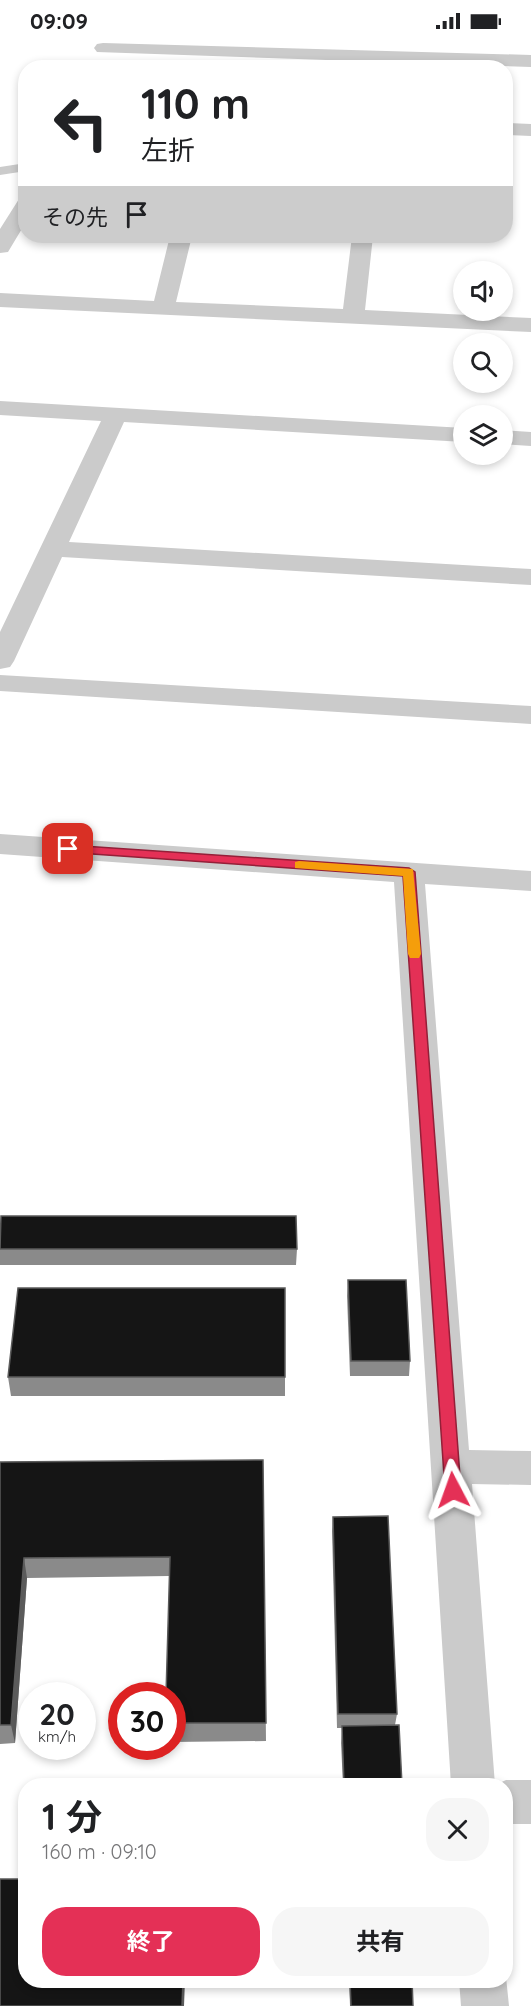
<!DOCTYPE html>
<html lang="ja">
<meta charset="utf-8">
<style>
:root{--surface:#fff;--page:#f6f6f6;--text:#202124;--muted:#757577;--accent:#e43056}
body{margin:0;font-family:Quicksand,"Noto Sans JP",sans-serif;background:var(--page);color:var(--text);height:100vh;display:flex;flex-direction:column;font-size:22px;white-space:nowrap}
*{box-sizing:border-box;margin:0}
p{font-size:20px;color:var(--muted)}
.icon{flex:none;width:33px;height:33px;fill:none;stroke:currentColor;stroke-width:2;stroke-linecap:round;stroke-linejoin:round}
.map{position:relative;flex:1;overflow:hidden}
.drawer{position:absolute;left:18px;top:1736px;width:495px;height:210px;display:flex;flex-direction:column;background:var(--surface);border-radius:24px;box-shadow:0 3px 9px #0003}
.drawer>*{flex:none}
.guide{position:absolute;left:18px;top:18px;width:495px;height:183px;border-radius:24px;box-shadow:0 3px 9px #0003;background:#fff;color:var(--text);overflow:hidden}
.controls{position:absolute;left:453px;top:219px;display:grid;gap:12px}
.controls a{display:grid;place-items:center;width:60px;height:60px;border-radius:50%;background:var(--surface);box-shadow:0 3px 9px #0003;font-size:30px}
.speed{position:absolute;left:18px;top:1640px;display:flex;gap:12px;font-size:30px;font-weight:700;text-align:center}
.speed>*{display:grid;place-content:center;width:78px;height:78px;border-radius:50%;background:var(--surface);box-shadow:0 3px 9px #0003;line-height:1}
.speed small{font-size:15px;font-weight:400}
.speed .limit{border:9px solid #d22;background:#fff;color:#111}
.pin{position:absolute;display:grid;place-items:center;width:51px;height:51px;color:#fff;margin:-26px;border-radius:12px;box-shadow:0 3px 9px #0006}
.me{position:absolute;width:66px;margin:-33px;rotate:356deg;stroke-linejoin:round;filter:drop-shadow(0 0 4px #0008)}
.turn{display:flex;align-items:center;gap:21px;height:126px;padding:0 24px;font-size:27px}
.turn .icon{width:78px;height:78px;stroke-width:2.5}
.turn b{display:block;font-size:42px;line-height:51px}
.then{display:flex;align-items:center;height:57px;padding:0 24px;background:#0003;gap:12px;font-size:22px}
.round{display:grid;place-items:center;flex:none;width:63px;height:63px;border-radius:24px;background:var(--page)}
.headline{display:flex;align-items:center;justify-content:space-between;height:102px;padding:0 24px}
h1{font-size:36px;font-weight:700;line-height:45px}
.action{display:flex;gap:12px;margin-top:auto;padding:12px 24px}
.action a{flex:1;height:69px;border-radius:24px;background:var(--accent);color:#fff;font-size:24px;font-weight:700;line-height:69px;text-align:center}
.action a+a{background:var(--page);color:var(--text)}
.status{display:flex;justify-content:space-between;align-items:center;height:42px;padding:0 30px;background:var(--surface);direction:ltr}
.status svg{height:16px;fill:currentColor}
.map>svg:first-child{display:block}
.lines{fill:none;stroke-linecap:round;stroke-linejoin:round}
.lane{fill:#cbcbcb;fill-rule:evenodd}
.street{fill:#cbcbcb;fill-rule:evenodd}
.wall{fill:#8a8a8a}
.shaded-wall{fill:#5b5b5b}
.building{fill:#151515;stroke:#5b5b5b;stroke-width:1.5}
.route{fill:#e43056;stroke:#941f38;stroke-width:1.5}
.slow{fill:#f59e0b}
</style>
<div class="status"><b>09:09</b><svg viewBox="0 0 49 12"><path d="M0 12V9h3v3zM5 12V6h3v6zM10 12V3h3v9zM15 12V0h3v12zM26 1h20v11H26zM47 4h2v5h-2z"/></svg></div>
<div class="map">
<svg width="531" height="1964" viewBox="0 0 531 1964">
<rect width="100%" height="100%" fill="#fff"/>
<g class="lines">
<path class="lane" d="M26,121V129L0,133V125Z"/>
<path class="street" d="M103,1L531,13V25L97,10L94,6L97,2Z
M506,81L531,82V94L506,93Z
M26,155V180L8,210L0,211V187L19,157Z
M170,194H192L176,260L343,267L352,194H373L365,268L531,276V290L0,265V251L154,259Z
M0,359L464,386V400L124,380L69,500L531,527V543L62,515L14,619L10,625L0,627V590L101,379L0,373Z
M502,388L531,390V404L502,402Z
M0,633L531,664V682L0,649Z
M0,792L531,829V849L425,842L469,1408L531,1409V1443L472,1442L495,1743L506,1738H531V1782H506V1743H451L394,840L0,812Z
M506,1935L509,1964H461L459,1938H506Z"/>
</g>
<path class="wall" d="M0,1183L297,1207L296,1223H0Z
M348,1238L410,1319L409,1334H350L347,1254Z
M285,1246V1354H11L8,1335Z
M263,1418L266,1699L172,1700V1653L169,1534L27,1536L15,1701L0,1702V1420Z
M333,1475L397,1672L395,1683L402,1743H343L341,1701L342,1686H337L332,1489Z
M349,1938H412L413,1964H350Z"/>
<path class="shaded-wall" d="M24,1516L27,1536L15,1701L11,1683Z
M183,1938H185L184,1964H182Z"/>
<path class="building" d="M1,1174H296L297,1207H0Z
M348,1238H406L410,1319H351Z
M18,1246H285V1335H8Z
M263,1418L266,1681H172V1653H166L170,1515L24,1516L11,1683H0V1420Z
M388,1474L397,1672H338L333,1475Z
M399,1683L402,1743H344L342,1684Z
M0,1837H26V1938H183L182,1964H0Z
M350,1938H412L413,1964H351Z"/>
<path class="route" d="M68,803L409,826L415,830L461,1448L459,1453L453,1455L447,1453L445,1448L403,834L64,810L62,807Z"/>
<path class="slow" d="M299,819L413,827L421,912L419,916H410L408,912L403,834L295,826V820Z"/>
</svg>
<div class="controls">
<a><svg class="icon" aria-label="sound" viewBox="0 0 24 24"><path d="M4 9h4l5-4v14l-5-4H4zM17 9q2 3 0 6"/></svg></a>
<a><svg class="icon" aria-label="search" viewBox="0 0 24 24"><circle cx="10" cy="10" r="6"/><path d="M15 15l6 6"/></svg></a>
<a><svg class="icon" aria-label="layers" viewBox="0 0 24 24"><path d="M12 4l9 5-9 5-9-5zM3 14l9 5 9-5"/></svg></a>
</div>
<div class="speed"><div>20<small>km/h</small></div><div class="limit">30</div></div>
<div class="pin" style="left:68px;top:807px;background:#d93025"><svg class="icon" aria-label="arrive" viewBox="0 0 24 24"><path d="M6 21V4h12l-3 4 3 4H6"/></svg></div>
<svg class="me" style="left:453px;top:1448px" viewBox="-20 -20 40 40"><path d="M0-17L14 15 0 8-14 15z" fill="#e43056" stroke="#fff" stroke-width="4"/></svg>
<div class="guide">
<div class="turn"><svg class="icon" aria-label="left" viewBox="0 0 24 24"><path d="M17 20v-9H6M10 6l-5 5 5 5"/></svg><div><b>110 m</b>左折</div></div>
<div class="then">その先<svg class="icon" aria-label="arrive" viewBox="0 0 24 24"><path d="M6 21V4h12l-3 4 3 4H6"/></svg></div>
</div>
<section class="drawer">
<div class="headline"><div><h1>1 分</h1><p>160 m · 09:10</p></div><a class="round"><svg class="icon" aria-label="close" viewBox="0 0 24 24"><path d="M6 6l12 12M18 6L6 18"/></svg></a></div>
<div class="action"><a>終了</a><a>共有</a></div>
</section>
</div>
